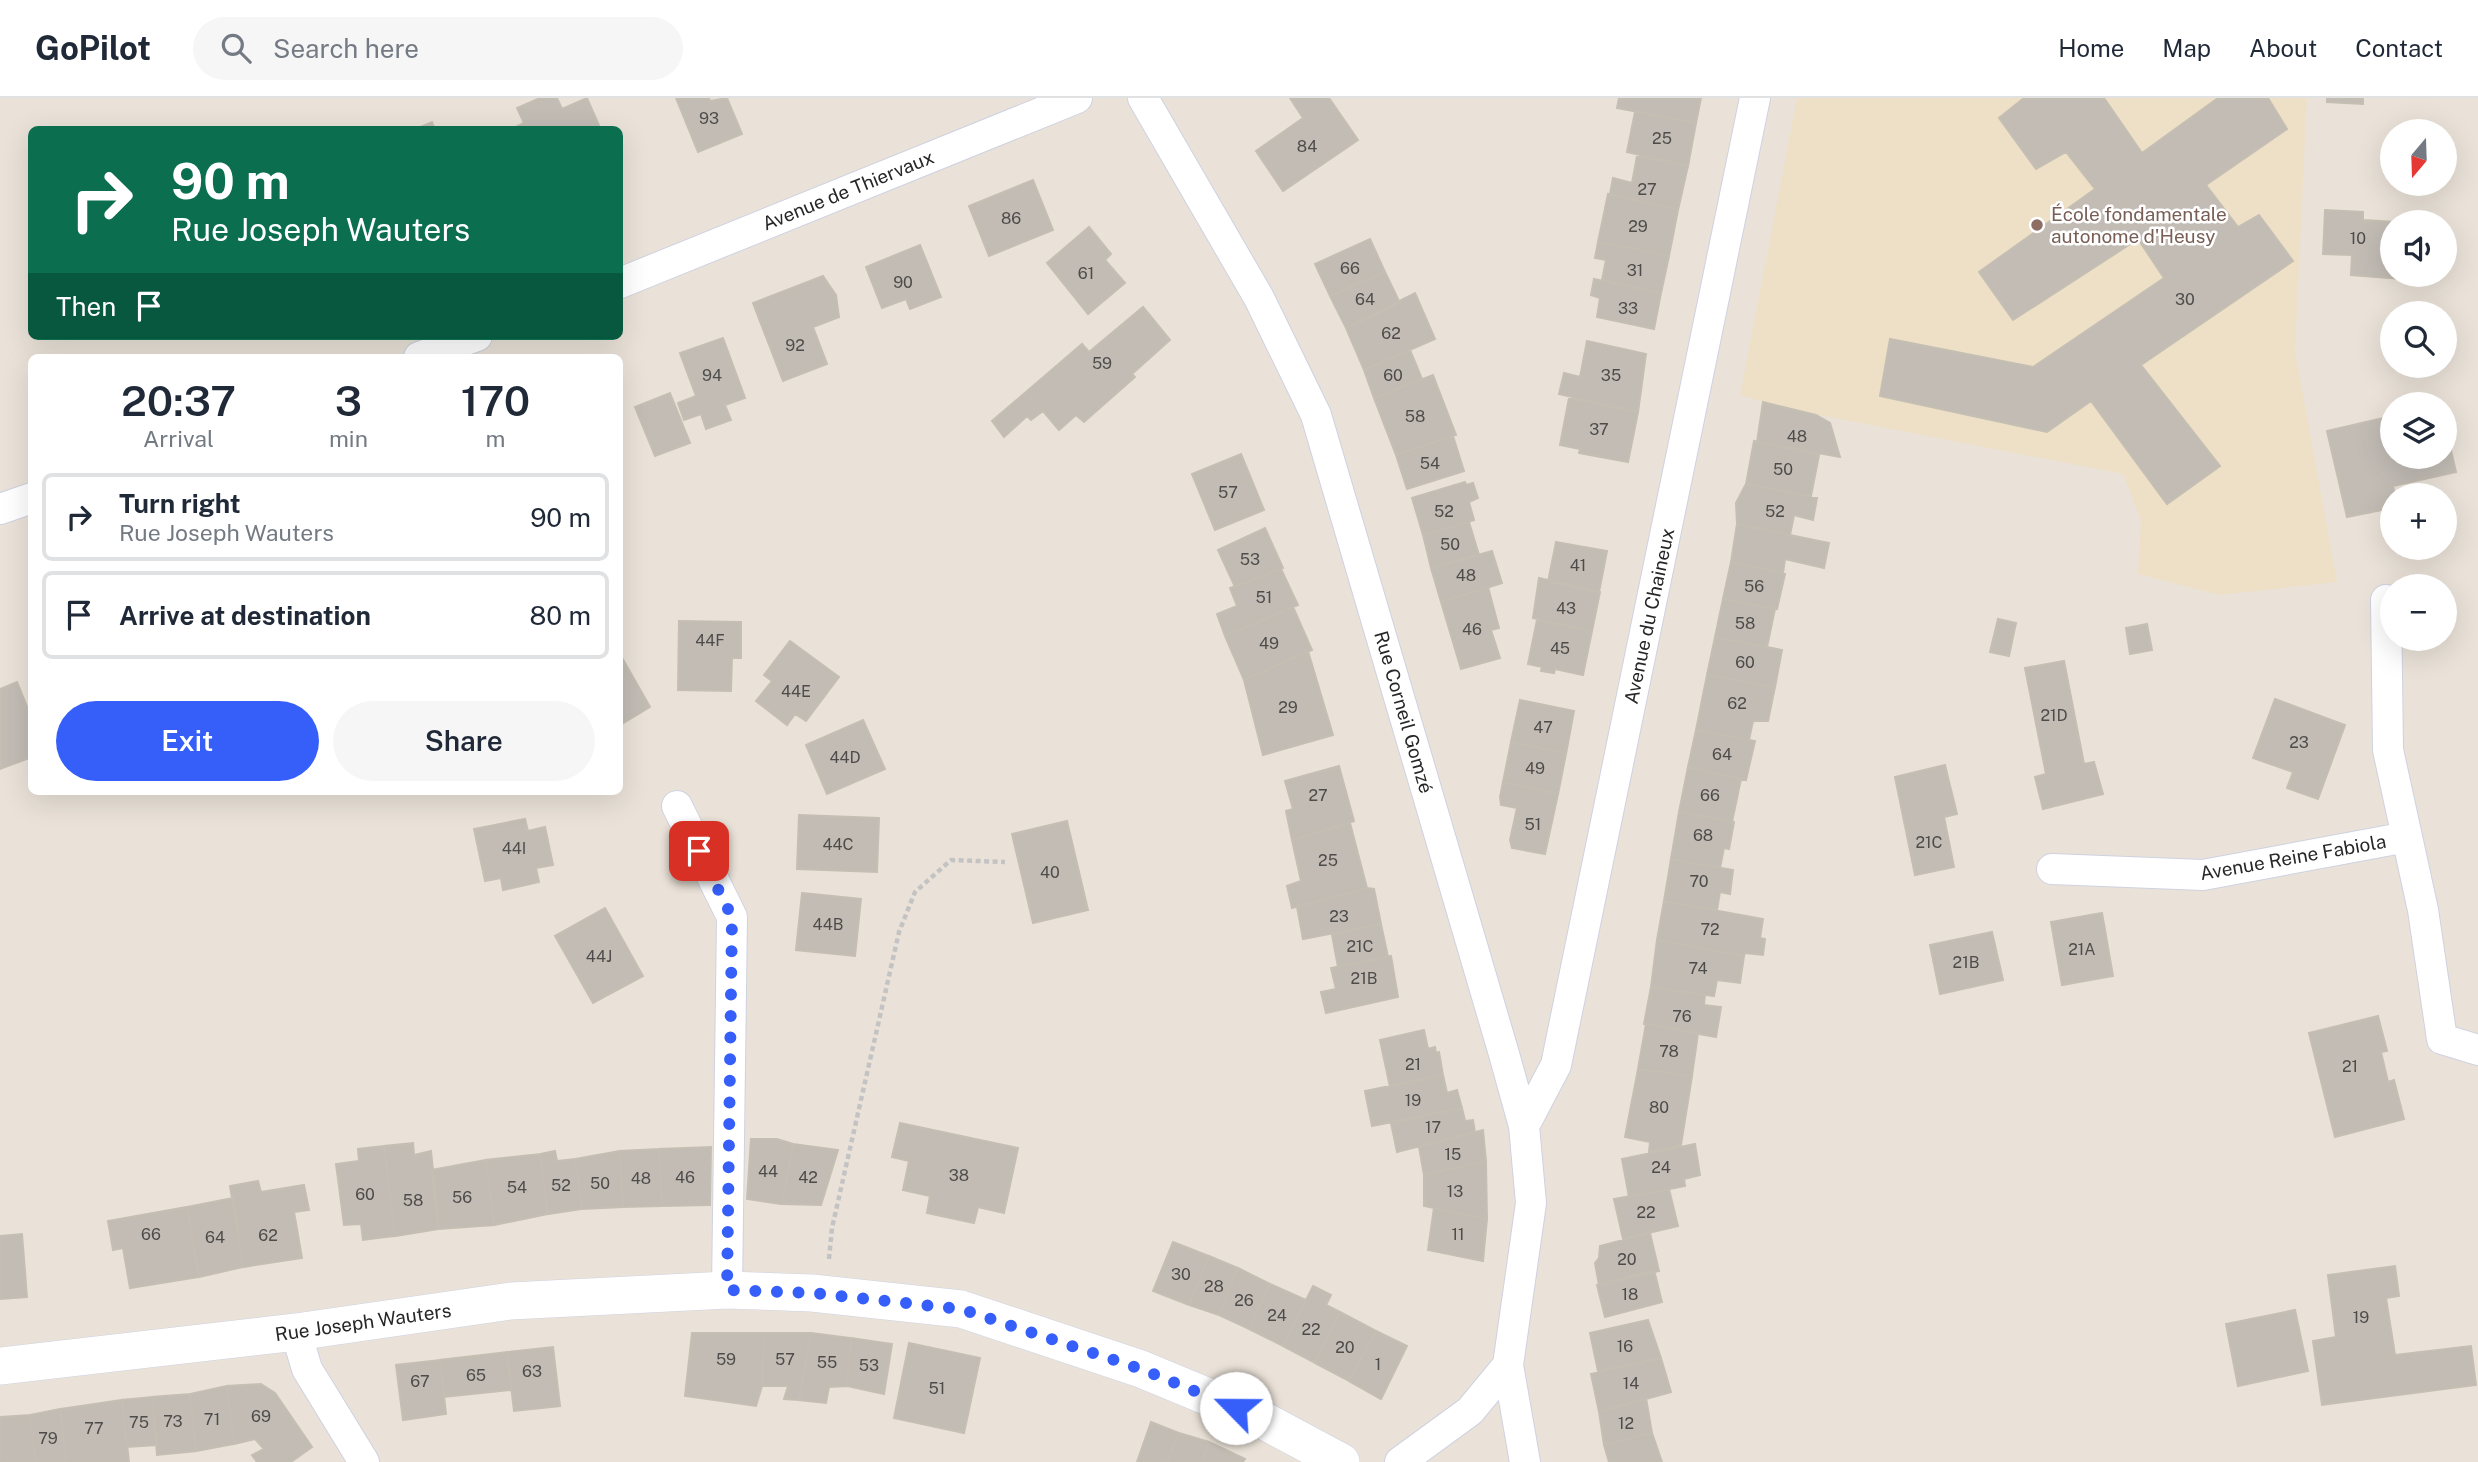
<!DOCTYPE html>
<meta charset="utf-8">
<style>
:root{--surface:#fff;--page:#f6f6f7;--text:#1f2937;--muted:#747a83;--line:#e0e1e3;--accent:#365ffa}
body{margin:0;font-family:"Public Sans",sans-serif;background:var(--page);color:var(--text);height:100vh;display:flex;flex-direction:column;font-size:26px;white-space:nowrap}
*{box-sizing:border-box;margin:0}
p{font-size:23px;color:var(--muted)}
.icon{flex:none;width:38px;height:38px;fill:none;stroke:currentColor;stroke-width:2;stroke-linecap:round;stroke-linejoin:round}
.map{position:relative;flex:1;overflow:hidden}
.details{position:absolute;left:28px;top:256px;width:595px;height:441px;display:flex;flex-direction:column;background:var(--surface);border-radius:10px;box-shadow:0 7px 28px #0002}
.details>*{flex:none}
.banner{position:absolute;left:28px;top:28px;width:595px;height:214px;border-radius:10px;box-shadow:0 7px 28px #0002;background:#0b6e4f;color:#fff;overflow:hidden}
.needle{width:46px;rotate:199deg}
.tools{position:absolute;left:2380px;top:21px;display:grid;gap:14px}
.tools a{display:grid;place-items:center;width:77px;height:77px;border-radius:50%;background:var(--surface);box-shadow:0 7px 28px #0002;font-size:35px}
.pin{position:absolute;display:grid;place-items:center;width:60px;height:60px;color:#fff;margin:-30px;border-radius:14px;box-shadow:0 4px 10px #0006}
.me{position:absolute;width:77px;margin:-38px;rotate:293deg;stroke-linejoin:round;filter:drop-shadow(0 0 5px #0008)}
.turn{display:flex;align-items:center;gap:24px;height:147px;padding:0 28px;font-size:32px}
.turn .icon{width:91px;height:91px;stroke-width:2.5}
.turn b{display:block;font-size:49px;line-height:60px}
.then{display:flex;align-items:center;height:66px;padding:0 28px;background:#0003;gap:14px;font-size:26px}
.eta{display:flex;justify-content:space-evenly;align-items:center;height:119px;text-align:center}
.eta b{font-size:42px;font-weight:600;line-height:49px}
.action{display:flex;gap:14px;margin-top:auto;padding:14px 28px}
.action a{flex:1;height:80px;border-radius:42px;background:var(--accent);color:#fff;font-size:28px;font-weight:600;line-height:80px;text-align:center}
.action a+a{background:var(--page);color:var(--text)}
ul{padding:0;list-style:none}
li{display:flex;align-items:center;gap:21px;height:88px;margin:0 14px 10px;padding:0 14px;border:4px solid var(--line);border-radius:10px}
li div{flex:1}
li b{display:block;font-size:26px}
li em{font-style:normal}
header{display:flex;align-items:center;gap:42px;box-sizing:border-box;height:98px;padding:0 35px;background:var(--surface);border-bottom:2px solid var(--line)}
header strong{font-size:33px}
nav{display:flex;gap:38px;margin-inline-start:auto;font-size:24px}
.search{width:490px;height:63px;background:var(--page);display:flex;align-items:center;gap:18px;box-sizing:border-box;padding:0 24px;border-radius:38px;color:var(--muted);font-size:26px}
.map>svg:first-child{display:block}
.education{fill:#ede0c7}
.building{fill:#c2bcb5;stroke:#c5beb2;stroke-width:2}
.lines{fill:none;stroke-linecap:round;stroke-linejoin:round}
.minor-casing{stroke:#ced2e1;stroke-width:32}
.tertiary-casing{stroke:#ced2e1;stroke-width:38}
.path{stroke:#c3c3c3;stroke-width:4.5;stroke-dasharray:5 3.5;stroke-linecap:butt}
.minor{stroke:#fff;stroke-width:30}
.tertiary{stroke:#fff;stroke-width:37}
.route{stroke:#365ffa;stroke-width:12;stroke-dasharray:0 21.6}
.education-dot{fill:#8d6e63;stroke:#fff;stroke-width:2.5}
.labels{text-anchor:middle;stroke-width:5;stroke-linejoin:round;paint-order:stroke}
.number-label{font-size:16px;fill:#4e4c4a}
.street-label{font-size:19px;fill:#272727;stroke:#fff}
.education-label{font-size:19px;fill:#785e54;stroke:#fff;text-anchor:start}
</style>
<header>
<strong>GoPilot</strong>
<div class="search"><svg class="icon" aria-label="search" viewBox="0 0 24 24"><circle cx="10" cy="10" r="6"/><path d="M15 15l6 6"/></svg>Search here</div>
<nav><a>Home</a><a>Map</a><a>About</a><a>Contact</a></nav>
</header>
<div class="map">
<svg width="2478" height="1364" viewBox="0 0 2478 1364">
<rect width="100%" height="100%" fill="#eae2d8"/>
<path class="education" d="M1797,0H2307L2295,253L2337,484L2219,497L2138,476L2141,422L2123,376L1793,312L1740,297Z"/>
<path class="building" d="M540,0H557L562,11L587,0L601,32H510L524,25L517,10Z
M676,0H709L710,3L727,0L742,36L698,54Z
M1290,0H1329L1358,42L1283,93L1256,53L1303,20Z
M1619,0H1701L1696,25L1617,10Z
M2024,0H2104L2142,55L2218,0H2268L2287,31L2206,87L2238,129L2259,117L2293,163L2141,267L2220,368L2167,406L2091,303L2047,334L1880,298L1890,241L2033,269L2164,180L2138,141L2013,222L1979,174L2095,91L2066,54L2036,71L1999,20Z
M2327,0H2363V6L2327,4Z
M1635,14L1696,25L1688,68L1627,54Z
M432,24L435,32H414Z
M1637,58L1688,68L1678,112L1610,96L1613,80L1632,85Z
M1033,82L1053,132L989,158L969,108Z
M1608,96L1678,112L1669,158L1598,144Z
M2325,112L2363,114V122L2395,124L2392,177H2427V183L2351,177L2352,157L2323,156Z
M1089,129L1111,156L1105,162L1125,185L1088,216L1047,165Z
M1370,141L1385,174L1330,198L1315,166Z
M1598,144L1669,158L1661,195L1602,182L1606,162L1595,160Z
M920,147L941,199L910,211L906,201L882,210L866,169Z
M1385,174L1400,205L1346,230L1330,198Z
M823,178L836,197L839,219L813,229L827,266L783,283L753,205Z
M1594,181L1661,195L1654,231L1597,219L1600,200L1591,197Z
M1415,195L1435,241L1364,272L1346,230Z
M1143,209L1170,242L1132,276L1135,279L1084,324L1076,317L1059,332L1043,313L1031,322L1027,318L1004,339L992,323L1082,246L1089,254Z
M723,240L745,300L725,307L731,322L706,331L701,316L684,322L678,305L696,298L680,255Z
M1587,243L1646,256L1638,314L1559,296L1564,275L1580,279Z
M1410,252L1422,281L1374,300L1364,272Z
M1433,277L1456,337L1396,357L1374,300Z
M670,295L690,345L655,358L635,309Z
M1569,300L1638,314L1628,364L1579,355L1580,351L1560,347Z
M1763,304L1816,317L1830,325L1840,359L1757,344Z
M2392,318V359H2445V327L2456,374L2393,388L2395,397H2392V410L2347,419L2327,333Z
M1453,338L1464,373L1407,391L1396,357Z
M1754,343L1819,357L1811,398L1746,386Z
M1241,356L1264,412L1215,432L1192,376Z
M1465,384L1466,387L1473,385L1478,400L1469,404L1474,422L1423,437L1412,400Z
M1746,386L1817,400L1813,422L1794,417L1790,437L1737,426L1736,405Z
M1469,424L1479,457L1431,470L1423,437Z
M1737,426L1829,445L1824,470L1785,461L1783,475L1731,464Z
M1265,430L1283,470L1235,489L1218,452Z
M1556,444L1607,453L1599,494L1548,484Z
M1492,453L1502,485L1441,504L1431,470Z
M1731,464L1785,476L1777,511L1723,501Z
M1281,471L1298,507L1225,538L1217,516L1237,508L1230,490Z
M1539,480L1600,494L1592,533L1533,520Z
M1488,489L1499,530L1491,532L1500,560L1461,571L1441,504Z
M1723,501L1775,511L1767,549L1715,539Z
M1293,509L1312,552L1244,582L1225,538Z
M1998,521L2016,525L2009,558L1990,554Z
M1537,522L1592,533L1583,577L1555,571L1554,575L1541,573L1542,569L1528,566Z
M679,523L741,524V560H732L731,593L678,592Z
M2147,526L2152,552L2130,556L2126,530Z
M1715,539L1782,552L1775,589L1707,577Z
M790,543L839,579L806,623L795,616L787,627L756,603L772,583L764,577Z
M1308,553L1333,637L1263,657L1244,582Z
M621,558L650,609L620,627V559Z
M2064,563L2084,666L2094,664L2103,696L2043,711L2035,679L2046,676L2025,570Z
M1707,577L1775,589L1768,623H1753L1749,642L1696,632Z
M17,584L32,621V659L0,671V591Z
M2275,601L2345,627L2318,701L2287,690L2293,674L2253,660Z
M1520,602L1574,613L1566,656L1511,644Z
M863,622L885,671L827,696L806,647Z
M1696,632L1755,643L1746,682L1688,669Z
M1511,644L1566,656L1558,696L1503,684Z
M1945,667L1957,716L1944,719L1954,769L1915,777L1895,679Z
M1339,668L1354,723L1292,742L1286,713L1293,711L1285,683Z
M1688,669L1741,681L1732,724L1679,714Z
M1503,684L1558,696L1545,756L1512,750L1510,742L1517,710L1501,707L1500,699Z
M1679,714L1734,724L1729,751L1724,750L1720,770L1671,761Z
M799,717L879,720L877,774L797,771Z
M525,721L528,733L545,729L553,767L536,770L539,784L503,792L501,780L485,783L474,731Z
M1067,723L1088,812L1033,825L1012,736Z
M1350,725L1367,790L1292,810L1287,788L1301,783L1292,742Z
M1671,761L1733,772L1730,796L1720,794L1717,812L1664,803Z
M1367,790L1374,791L1381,826L1303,841L1297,809Z
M802,795L861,801L855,858L796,852Z
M1664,803L1763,821L1760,840L1765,841L1763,857L1745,855L1744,858L1657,842Z
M605,810L643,878L593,905L555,838Z
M2102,815L2113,878L2062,887L2051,824Z
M1381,826L1388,859L1338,869L1332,837Z
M1992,834L2003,882L1940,896L1930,847Z
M1657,842L1744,858L1740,885L1717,882L1714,898L1651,889Z
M1391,858L1398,899L1326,915L1321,894L1336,891L1331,870Z
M1651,889L1705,897L1704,907L1721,909L1716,939L1644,926Z
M2378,918L2387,953L2381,954L2388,984L2394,982L2404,1021L2335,1039L2309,935Z
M1646,926L1698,935L1692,978L1638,971Z
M1424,932L1428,951L1435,949L1436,955L1439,954L1443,977L1390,989L1380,942Z
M1638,971L1692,978L1681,1047L1649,1054L1650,1044L1625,1039Z
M1443,977L1447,995L1457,992L1462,1010L1372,1028L1365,993Z
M1462,1010L1465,1023L1473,1022L1475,1034L1397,1054L1391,1025Z
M900,1025L1018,1050L1004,1115L978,1109L974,1125L927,1115L930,1098L903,1092L909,1063L892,1059Z
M1483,1032L1486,1063L1424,1077L1419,1049Z
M751,1041H777L793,1046L782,1106L747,1101Z
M413,1045L414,1057L431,1053L439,1131L395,1138L384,1048Z
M793,1046L838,1052L821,1107L782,1106Z
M1695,1046L1700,1077L1684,1081L1685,1088L1629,1099L1622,1061Z
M384,1048L395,1138L363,1142L361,1126L344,1127L336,1066L359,1063L358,1051Z
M711,1049L710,1107L662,1108L659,1051Z
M659,1051L662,1108L623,1109L620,1053Z
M555,1053L557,1063L575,1061L582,1111L548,1116L540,1056Z
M620,1053L623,1109L582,1111L575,1061Z
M540,1056L548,1116L494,1127L486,1062Z
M486,1062L494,1127L439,1131L431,1072Z
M1486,1063L1487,1121L1424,1108V1077Z
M258,1083L261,1094L304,1087L309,1112L294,1114L302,1160L243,1169L230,1088Z
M1669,1091L1678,1128L1623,1141L1614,1101Z
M233,1100L243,1169L199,1179L187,1109Z
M187,1109L199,1179L130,1190L123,1150L113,1152L108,1123Z
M1434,1110L1487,1121L1483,1163L1428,1152Z
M1650,1135L1659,1173L1599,1187L1595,1165L1599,1160L1600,1148Z
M22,1136L27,1199L0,1201V1138Z
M1173,1144L1209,1158L1189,1207L1153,1193Z
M1209,1158L1238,1170L1219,1217L1189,1207Z
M2395,1168L2399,1198L2386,1200L2395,1257L2471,1248L2476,1287L2322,1307L2313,1243L2336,1239L2328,1177Z
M1238,1170L1270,1186L1249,1231L1219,1217Z
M1654,1172L1662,1204L1605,1219L1597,1187Z
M1270,1186L1306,1202L1283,1248L1249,1231Z
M1313,1188L1331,1197L1326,1207L1340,1214L1315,1265L1283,1248Z
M2295,1212L2308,1273L2238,1288L2226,1226Z
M1340,1214L1376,1233L1349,1283L1315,1265Z
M1648,1222L1661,1260L1598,1273L1590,1235Z
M1376,1233L1407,1248L1381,1301L1349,1283Z
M692,1235H764L762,1288L756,1308L685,1298Z
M764,1235H811L799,1302L784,1301L788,1288H762Z
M811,1235L851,1240L847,1288L829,1289L826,1305L799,1302Z
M851,1240L892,1246L884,1296L847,1288Z
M909,1245L980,1260L964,1335L894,1320Z
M553,1249L560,1308L514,1313L507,1254Z
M507,1254L511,1292L444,1299L440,1262Z
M1661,1260L1671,1294L1599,1314L1591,1276Z
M440,1262L446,1316L403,1322L396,1267Z
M261,1286L275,1295L312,1349L291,1364H257L252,1357L264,1351L255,1341L234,1346L227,1288Z
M227,1288L234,1346L196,1353L190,1296Z
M190,1296L196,1353L157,1357L152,1299Z
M152,1299L157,1347L127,1349L122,1302Z
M1646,1300L1652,1335L1604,1347L1599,1314Z
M122,1302L129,1364H66L60,1311Z
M60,1311L66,1364H35L30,1317Z
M30,1317L35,1364H0V1319Z
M1151,1324L1179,1335L1167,1364H1137Z
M1179,1335L1209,1344L1202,1364H1167Z
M1652,1335L1662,1364H1609L1604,1347Z
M1209,1344L1245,1361L1243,1364H1202Z"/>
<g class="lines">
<g class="minor-casing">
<path id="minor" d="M1143,0L1259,200L1316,317L1504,956L1524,1028L1531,1105L1508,1267L1525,1364
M620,185L1077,0
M419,259L477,238
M0,411L32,400
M2386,502L2388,652L2423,812L2442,941L2478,952
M677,708L732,819L727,1192
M2052,771L2203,777L2407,739
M1524,1028L1556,967L1755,0
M296,1234L307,1271L364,1364
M1400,1364L1470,1313L1508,1267"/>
</g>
<g class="tertiary-casing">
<path id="tertiary" d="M0,1268L296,1234L511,1203L727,1192L812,1195L961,1211L1141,1271L1259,1320L1341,1364"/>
</g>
<path class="path" d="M829,1161L832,1130L899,834L915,794L951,762L1005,764"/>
<use href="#minor" class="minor"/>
<use href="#tertiary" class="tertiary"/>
</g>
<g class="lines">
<path class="route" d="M699,753L732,819L727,1192L812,1195L961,1211L1141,1271L1236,1310"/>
</g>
<circle class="education-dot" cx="2037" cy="127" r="7"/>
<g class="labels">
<g class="number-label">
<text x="709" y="26">93</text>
<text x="1662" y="46">25</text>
<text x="1307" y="54">84</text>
<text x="1647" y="97">27</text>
<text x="1011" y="126">86</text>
<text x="1638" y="134">29</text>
<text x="2358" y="146">10</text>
<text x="1350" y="176">66</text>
<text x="1635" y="178">31</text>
<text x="1086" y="181">61</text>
<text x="903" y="190">90</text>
<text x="1365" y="207">64</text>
<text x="2185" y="207">30</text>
<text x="1628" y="216">33</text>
<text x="1391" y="241">62</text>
<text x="795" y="253">92</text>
<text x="1102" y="271">59</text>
<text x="712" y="283">94</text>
<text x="1393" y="283">60</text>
<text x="1611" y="283">35</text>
<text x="1415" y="324">58</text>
<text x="1599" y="337">37</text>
<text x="1797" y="344">48</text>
<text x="1430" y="371">54</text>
<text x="1783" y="377">50</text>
<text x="1228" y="400">57</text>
<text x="1444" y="419">52</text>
<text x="1775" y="419">52</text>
<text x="1450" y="452">50</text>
<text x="1250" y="467">53</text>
<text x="1578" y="473">41</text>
<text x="1466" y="483">48</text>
<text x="1754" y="494">56</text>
<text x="1264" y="505">51</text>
<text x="1566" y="516">43</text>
<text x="1745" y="531">58</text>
<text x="1472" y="537">46</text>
<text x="710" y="548">44F</text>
<text x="1269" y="551">49</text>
<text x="1560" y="556">45</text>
<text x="1745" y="570">60</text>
<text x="796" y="599">44E</text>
<text x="1737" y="611">62</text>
<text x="1288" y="615">29</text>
<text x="2054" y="623">21D</text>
<text x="1543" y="635">47</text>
<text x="2299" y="650">23</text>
<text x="1722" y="662">64</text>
<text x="845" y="665">44D</text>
<text x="1535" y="676">49</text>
<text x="1318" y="703">27</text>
<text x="1710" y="703">66</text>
<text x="1533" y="732">51</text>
<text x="1703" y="743">68</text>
<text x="1929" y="750">21C</text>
<text x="838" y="752">44C</text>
<text x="514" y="756">44I</text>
<text x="1328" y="768">25</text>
<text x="1050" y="780">40</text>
<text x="1699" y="789">70</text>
<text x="1339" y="824">23</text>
<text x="828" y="832">44B</text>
<text x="1710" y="837">72</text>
<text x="1360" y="854">21C</text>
<text x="2082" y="857">21A</text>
<text x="599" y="864">44J</text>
<text x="1966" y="870">21B</text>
<text x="1698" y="876">74</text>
<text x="1364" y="886">21B</text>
<text x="1682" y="924">76</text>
<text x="1669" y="959">78</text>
<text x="1413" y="972">21</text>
<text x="2350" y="974">21</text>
<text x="1413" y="1008">19</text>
<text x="1659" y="1015">80</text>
<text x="1433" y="1035">17</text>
<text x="1453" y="1062">15</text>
<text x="1661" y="1075">24</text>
<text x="768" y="1079">44</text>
<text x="959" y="1083">38</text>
<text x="685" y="1085">46</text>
<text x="808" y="1085">42</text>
<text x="641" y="1086">48</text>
<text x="600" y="1091">50</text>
<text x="561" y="1093">52</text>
<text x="517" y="1095">54</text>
<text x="1455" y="1099">13</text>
<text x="365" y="1102">60</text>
<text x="462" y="1105">56</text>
<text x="413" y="1108">58</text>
<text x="1646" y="1120">22</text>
<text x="151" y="1142">66</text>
<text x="1458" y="1142">11</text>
<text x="268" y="1143">62</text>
<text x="215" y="1145">64</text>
<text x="1627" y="1167">20</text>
<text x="1181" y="1182">30</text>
<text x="1214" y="1194">28</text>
<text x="1630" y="1202">18</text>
<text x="1244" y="1208">26</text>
<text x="1277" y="1223">24</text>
<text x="2361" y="1225">19</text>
<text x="1311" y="1237">22</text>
<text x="1625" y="1254">16</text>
<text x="1345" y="1255">20</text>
<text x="726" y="1267">59</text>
<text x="785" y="1267">57</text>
<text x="827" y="1270">55</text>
<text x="1378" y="1272">1</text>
<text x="869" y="1273">53</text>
<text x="532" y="1279">63</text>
<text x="476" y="1283">65</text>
<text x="420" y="1289">67</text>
<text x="1631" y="1291">14</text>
<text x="937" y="1296">51</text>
<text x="261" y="1324">69</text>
<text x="212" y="1327">71</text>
<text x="173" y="1329">73</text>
<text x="139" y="1330">75</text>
<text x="1626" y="1331">12</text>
<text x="94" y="1336">77</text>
<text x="48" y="1346">79</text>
</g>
<g class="street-label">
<text transform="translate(848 92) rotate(-22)" y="7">Avenue de Thiervaux</text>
<text transform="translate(1649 518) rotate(-78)" y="7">Avenue du Chaineux</text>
<text transform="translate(1404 614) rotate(74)" y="7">Rue Corneil Gomzé</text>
<text transform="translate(2293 759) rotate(-10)" y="7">Avenue Reine Fabiola</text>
<text transform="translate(363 1224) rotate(-8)" y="7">Rue Joseph Wauters</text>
</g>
<g class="education-label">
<text x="2051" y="123">École fondamentale<tspan x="2051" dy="22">autonome d'Heusy</tspan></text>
</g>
</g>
</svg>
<div class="tools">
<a><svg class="needle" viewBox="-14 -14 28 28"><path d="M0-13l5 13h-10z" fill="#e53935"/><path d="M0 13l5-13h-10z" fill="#747a83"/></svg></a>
<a><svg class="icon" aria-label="sound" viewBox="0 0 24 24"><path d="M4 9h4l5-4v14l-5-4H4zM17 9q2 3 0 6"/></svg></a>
<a><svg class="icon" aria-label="search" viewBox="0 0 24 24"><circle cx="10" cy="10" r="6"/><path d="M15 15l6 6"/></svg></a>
<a><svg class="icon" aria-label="layers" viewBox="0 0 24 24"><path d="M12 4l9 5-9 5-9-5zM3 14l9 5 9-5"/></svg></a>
<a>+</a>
<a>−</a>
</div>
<div class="pin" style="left:699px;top:753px;background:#d93025"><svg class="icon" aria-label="arrive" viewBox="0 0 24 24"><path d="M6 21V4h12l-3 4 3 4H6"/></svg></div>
<svg class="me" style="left:1236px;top:1310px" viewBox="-20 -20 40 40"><circle r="19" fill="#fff"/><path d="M0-13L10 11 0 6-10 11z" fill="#365ffa"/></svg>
<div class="banner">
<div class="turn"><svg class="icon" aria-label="right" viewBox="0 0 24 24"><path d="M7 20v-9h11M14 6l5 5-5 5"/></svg><div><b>90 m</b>Rue Joseph Wauters</div></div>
<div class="then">Then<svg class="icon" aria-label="arrive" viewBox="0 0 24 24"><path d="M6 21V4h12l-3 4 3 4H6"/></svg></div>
</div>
<section class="details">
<div class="eta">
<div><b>20:37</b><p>Arrival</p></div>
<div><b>3</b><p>min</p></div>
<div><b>170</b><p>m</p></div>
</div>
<ul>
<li><svg class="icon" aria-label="right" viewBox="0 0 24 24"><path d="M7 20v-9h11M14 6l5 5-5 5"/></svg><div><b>Turn right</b><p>Rue Joseph Wauters</p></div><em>90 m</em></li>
<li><svg class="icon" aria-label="arrive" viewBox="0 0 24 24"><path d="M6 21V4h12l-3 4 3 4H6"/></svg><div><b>Arrive at destination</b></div><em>80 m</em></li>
</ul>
<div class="action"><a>Exit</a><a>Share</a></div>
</section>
</div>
